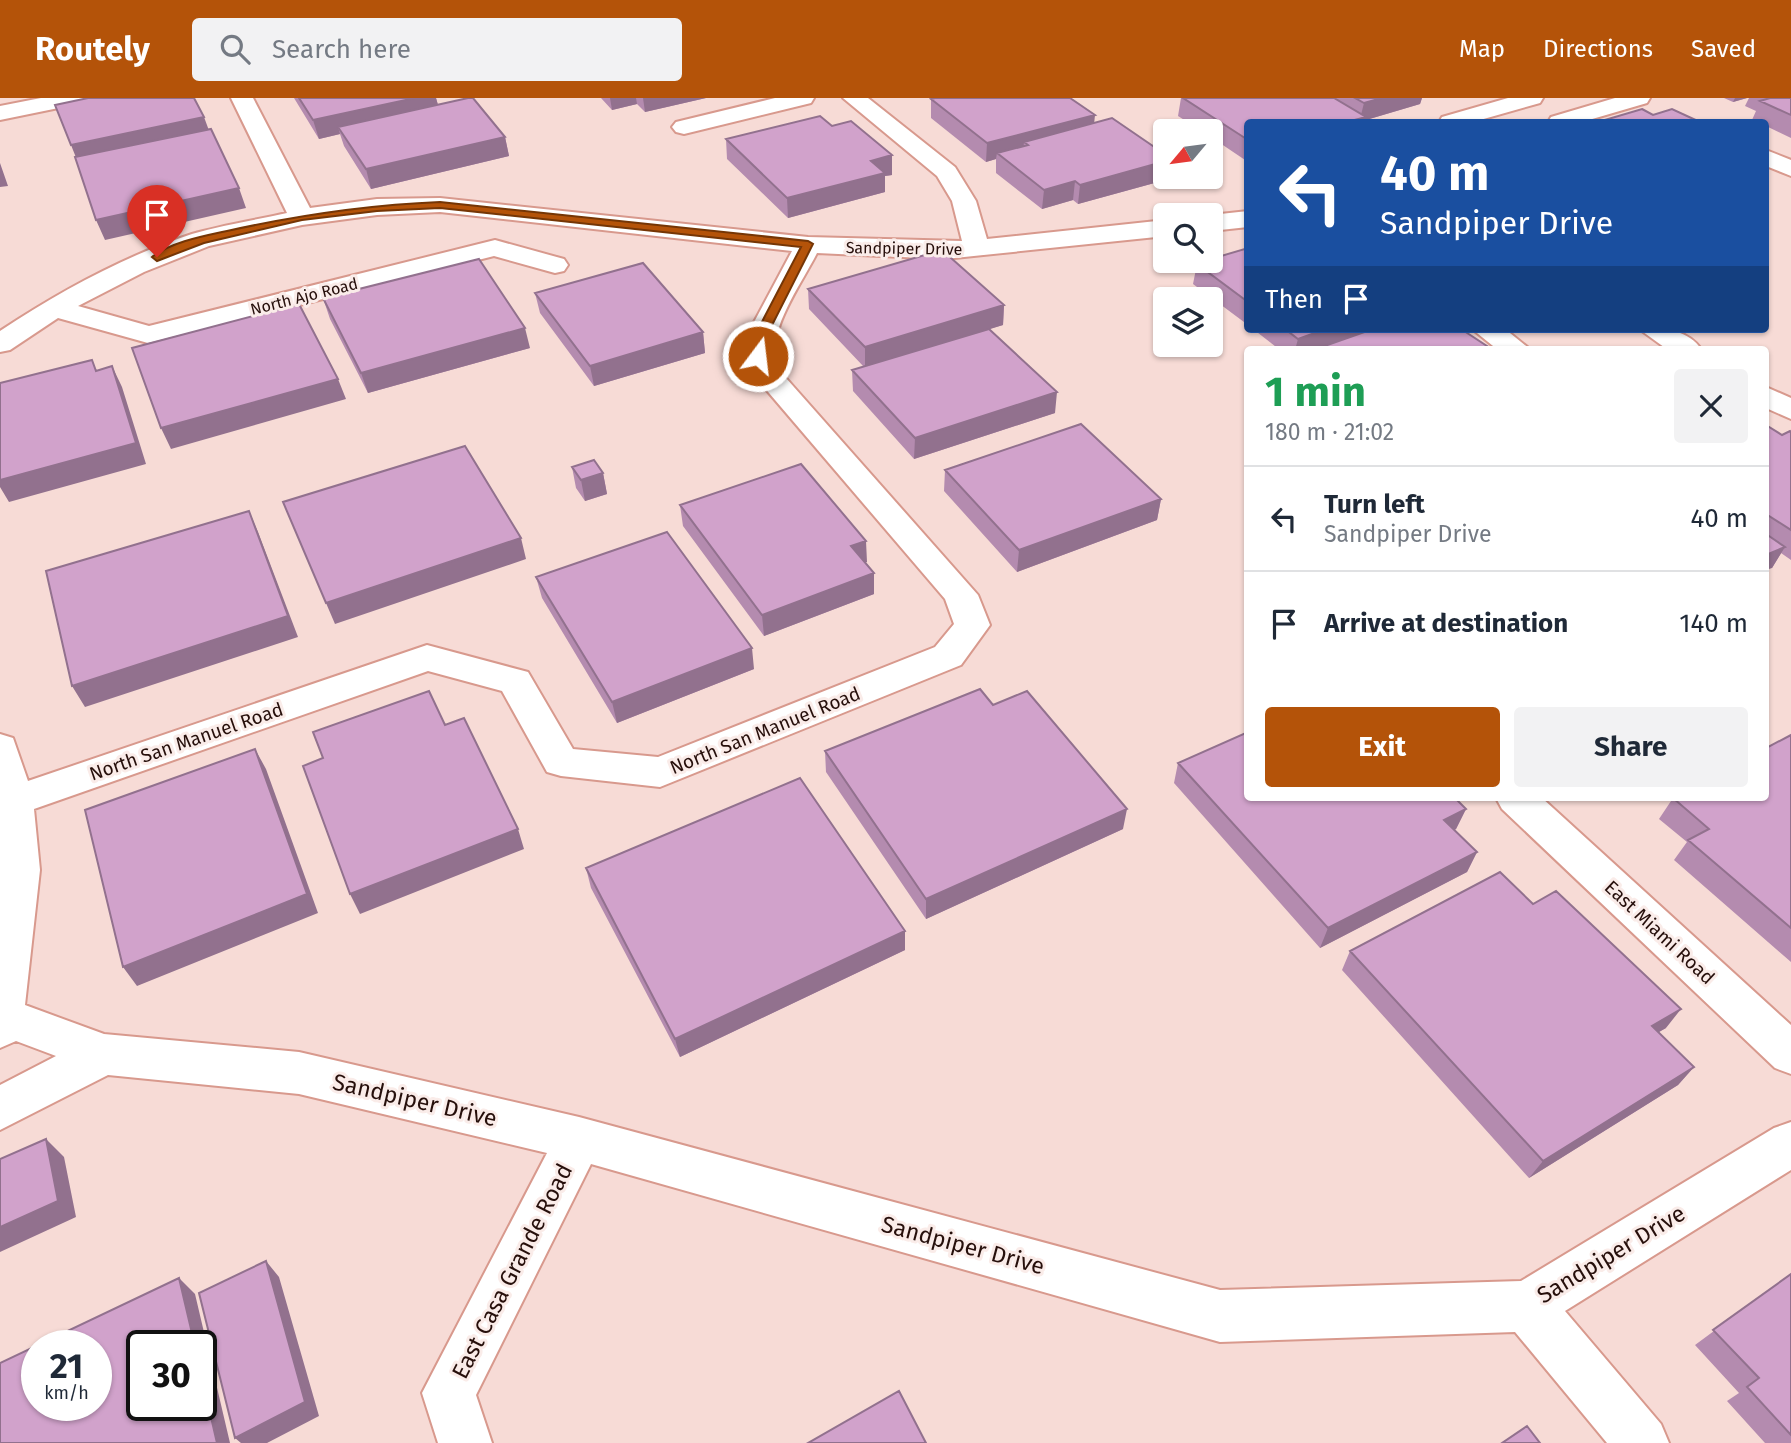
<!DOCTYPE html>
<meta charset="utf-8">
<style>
:root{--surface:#fff;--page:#f2f2f3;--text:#1f2937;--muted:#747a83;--line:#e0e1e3;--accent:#b45309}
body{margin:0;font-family:"Fira Sans",sans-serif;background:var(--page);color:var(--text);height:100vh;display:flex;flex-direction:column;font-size:26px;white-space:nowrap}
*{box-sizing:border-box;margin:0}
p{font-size:23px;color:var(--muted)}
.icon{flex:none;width:38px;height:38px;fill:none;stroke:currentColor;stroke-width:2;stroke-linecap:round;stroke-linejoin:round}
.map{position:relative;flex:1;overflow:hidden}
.sheet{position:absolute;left:1244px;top:248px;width:525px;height:455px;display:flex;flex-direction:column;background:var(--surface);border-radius:7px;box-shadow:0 2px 5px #0004}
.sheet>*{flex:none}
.top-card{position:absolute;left:1244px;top:21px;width:525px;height:214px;border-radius:7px;box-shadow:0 2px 5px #0004;background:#1a4fa0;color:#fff;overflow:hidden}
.needle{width:46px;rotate:241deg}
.fabs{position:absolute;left:1153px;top:21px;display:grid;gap:14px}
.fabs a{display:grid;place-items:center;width:70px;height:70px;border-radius:7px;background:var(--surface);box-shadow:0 2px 5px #0004;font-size:35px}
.speed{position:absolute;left:21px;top:1232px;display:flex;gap:14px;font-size:35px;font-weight:700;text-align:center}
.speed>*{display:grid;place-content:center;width:91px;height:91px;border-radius:50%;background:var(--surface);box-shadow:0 2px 5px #0004;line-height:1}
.speed small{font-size:18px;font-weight:400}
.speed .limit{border:4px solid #111;border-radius:10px;background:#fff;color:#111}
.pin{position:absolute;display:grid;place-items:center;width:60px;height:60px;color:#fff;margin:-72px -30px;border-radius:50% 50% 50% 0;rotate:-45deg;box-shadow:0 0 7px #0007}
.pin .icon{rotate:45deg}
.me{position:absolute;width:77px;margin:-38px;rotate:15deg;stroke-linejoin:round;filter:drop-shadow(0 0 5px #0008)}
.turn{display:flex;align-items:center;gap:24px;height:147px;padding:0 21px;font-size:32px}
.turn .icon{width:91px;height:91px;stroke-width:2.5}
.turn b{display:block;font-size:49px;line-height:60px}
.then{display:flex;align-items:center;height:66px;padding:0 21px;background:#0003;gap:14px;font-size:26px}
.round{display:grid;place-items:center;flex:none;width:74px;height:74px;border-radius:7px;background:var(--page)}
.head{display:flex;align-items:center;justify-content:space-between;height:119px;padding:0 21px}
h1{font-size:42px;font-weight:700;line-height:52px;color:#1e9e55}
.cta{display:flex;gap:14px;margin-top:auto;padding:14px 21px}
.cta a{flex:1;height:80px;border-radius:7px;background:var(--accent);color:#fff;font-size:28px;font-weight:700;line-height:80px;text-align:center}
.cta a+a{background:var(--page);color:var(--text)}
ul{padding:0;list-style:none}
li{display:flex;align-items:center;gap:21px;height:105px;padding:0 21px;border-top:2px solid var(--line)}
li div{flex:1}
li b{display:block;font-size:26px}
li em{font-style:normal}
header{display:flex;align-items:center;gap:42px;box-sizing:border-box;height:98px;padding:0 35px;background:var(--accent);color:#fff}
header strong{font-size:33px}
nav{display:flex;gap:38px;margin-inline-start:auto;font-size:24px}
.search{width:490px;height:63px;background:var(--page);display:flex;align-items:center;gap:18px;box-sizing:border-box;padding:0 24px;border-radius:7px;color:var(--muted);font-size:26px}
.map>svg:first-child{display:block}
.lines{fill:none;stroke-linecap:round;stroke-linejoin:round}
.minor-casing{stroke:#d8998d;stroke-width:4}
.minor{fill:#fff;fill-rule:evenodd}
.wall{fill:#b48baf}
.shaded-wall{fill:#92718e}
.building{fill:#d1a2cb;stroke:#92718e;stroke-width:2;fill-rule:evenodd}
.route{fill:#b45309;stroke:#753606;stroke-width:2}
.labels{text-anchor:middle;stroke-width:6;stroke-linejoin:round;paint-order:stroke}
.far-street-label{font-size:16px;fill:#260f0b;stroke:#faece9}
.street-label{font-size:19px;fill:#260f0b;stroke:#faece9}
.near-street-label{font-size:23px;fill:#260f0b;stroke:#faece9}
</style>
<header>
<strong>Routely</strong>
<div class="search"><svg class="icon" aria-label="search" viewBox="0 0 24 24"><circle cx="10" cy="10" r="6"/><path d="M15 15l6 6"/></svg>Search here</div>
<nav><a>Map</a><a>Directions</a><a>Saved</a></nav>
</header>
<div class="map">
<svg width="1791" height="1345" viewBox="0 0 1791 1345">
<rect width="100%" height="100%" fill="#f7dbd6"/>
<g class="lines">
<g class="minor-casing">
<path id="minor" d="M41,0H86L83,5L0,22V8Z
M231,0H253L310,110L377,101L440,100L808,139L962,143L952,103L937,78L843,0H868L955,69L976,103L987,141L1166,122V138L945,161L817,155C801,187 763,237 778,271L978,497L990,527L961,567L660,689L561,678L547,674L502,593L428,573L34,711L40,772L25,907L104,936L299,954L579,1019L1220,1192L1521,1183L1774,1030L1791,1024V1072L1565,1213L1661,1326L1669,1345H1607L1515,1234L1220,1244L591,1066L476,1297L492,1345H438L422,1295L547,1055L299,996L108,977L0,1032V987L56,958L16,943L0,950V636L13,640L28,683L427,547L528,574L573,651L658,659L935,549L954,526L945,501L751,274L744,258L745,241L792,153L440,114L377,117L302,127L209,148L144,174L78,208L149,228L495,142L564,161L568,167L564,173L555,175L494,158L148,245L58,220L10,252L0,254V233C59,194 124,158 192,136C223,127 256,122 287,115Z
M775,0H814L811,5L684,36L676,34L672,29L676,24Z
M1508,0H1543L1540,5L1473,24H1439L1442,19Z
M1615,0H1650L1647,5L1582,24H1548L1551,19Z
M1766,52L1791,62V78L1766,68Z
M1248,113V129L1211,133V117Z
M1472,231H1505L1531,252H1498Z
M1639,231C1663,231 1687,230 1702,252H1668Z
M1766,289L1791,300V321L1766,310Z
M1496,700H1542L1791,927V976L1775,970L1502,711Z"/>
</g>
<use href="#minor" class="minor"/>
</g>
<path class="wall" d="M294,0H436L438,7L505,39L509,58L371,91L344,48L340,36L319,41Z
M601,0H706L645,14L637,6L612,12Z
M1181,0H1422L1420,6L1366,22L1365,24H1248V64L1211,39V33H1202L1178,18Z
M1724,0H1747L1733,4Z
M1749,0H1791V40L1766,28V24H1758L1752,22L1756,13L1745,8Z
M931,1L1094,25L1166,79H1169V81L1078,106L1073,102L1042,111L996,75V61L986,64L931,20Z
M832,28L892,57V77L885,78V94L788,120L727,61L726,41Z
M1248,150V227L1193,186L1197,166Z
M808,191L1004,207L1003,227L989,231L1055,315L914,361L853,293L852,272L864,269L809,211Z
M535,195L703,234L705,255L594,288L540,215Z
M323,200L530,250L368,295L330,221Z
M1253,231H1461L1493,252H1280Z
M1766,327L1782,337L1791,334V462L1781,455L1772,470L1766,457Z
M572,369L603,375L607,396L585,403L576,390Z
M945,372L1161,401L1157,422L1017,474L944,393Z
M680,407L867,464H865L874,475V496L764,538L683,428Z
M536,479L754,571L617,625L542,500Z
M993,607L1123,731L926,821L826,674L825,653Z
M1791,637V864L1674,762L1687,744L1659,721L1673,700Z
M1178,665L1466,711L1456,731L1454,732L1477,754L1467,774L1320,850L1174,685Z
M586,770L905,852L680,959L591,790Z
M1350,853L1666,930L1658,934L1694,969L1678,987L1529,1080L1342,872Z
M1791,1176V1345H1765L1727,1303L1739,1295L1695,1247Z"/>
<path class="shaded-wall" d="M415,0H436L440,14L338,29L340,36L319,41L313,22Z
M610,0H636L637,6L612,12Z
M643,0H706L645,14Z
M1382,0H1422L1420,6L1366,22L1365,24H1347L1360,21L1364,5Z
M1735,0H1747L1733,4Z
M1095,17L1093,36L1028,47L1024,44L1023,54L997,55L996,61L986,64L987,45Z
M204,19L211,38L79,67L71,47Z
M505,39L509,58L371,91L366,71Z
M892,57V77L885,78V94L788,120L787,100L871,63Z
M1166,63V79H1169V81L1078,106L1080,87Z
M0,65L8,88L0,89Z
M1075,83L1073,102L1042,111L1044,92Z
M239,90L246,110L105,142L96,122Z
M1004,207L1003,227L865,270V249Z
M525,230L530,250L368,295L361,275Z
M1326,231H1380L1320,252H1295L1298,241Z
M703,234L705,255L594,288L590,268Z
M112,268L122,289L146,366L9,404L0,389V382Z
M338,281L346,301L171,351L161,330Z
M1057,294L1055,315L914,361L915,340Z
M603,375L607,396L585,403L581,382Z
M1161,401L1157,422L1017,474L1019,452Z
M249,413L258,434L298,539L85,609L72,588Z
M521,440L526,461L335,526L326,505Z
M866,443L867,464L852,469L851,448Z
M1785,449L1772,470L1766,472V457Z
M874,475V496L764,538L762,517Z
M752,550L754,571L617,625L612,604Z
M255,651L266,671L318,815L137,888L123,869Z
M1127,711L1123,731L926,821V801Z
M1466,711L1456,731L1434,742L1444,722Z
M518,731L524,751L360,816L350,796Z
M1477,754L1467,774L1320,850L1328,830Z
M905,833V852L680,959L675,941Z
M1681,911L1666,930L1637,947L1652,928Z
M1694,969L1678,987L1529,1080L1543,1063Z
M46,1041L64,1059L76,1119L0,1154V1129Z
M266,1163L279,1179L319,1318L267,1345H241L235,1340Z
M179,1180L195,1196L230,1345H217L201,1276V1248H195Z"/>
<path class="building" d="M88,0H194L204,19L71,47L55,7Z
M299,0H415L313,22Z
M468,0H473L505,39L366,71L338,29Z
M935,0H1070L1095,17L987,45L931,1Z
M1183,0H1334L1366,19L1347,24H1248V42Z
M1355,0H1382L1364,5Z
M1770,0H1791V17L1760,3Z
M1642,11L1653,17L1672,11L1700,24H1598Z
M820,18L832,28L851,23L892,57L871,63L885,75L787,100L726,41Z
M1112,20L1166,57V63L1080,87L1075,83L1044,92L997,55L1028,47L1024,44Z
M211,31L239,90L96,122L75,59Z
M1248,150V204L1197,166L1206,163H1211V161Z
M942,152L1004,207L865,249L808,191Z
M479,161L525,230L361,275L323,200Z
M643,165L703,234L590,268L535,195Z
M299,206L338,281L161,330L132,250Z
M989,231L1057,294L915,340L852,272Z
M1285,231H1326L1298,241Z
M1373,231H1461L1493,252H1313Z
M92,262L96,273L112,268L136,345L0,382V285Z
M1081,326L1161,401L1019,452L945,372Z
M1766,327L1782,337L1790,333L1791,334V432L1766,416Z
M465,348L521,440L326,505L283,404Z
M594,362L603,375L581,382L572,369Z
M801,366L866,443L851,448L874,475L762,517L680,407Z
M249,413L288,518L72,588L46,473Z
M667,434L752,550L612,604L536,479Z
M1766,436L1785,449L1766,457Z
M980,591L993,607L1027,593L1127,711L926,801L825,653Z
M429,593L445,627L464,620L518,731L350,796L303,668L323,660L313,634Z
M1248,634V700H1455L1466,711L1444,722L1477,754L1328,830L1178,665Z
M1791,637V830L1688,742L1709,731L1673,700H1766V650Z
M255,651L307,796L123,869L85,712Z
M800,680L905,833L675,941L586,770Z
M1500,774L1533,806L1556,793L1681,911L1652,928L1694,969L1543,1063L1350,853Z
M46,1041L58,1103L0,1129V1061Z
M266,1163L305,1304L235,1340L199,1195Z
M1791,1176V1337L1747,1289L1759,1280L1713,1232Z
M179,1180L195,1248H142V1307H201V1276L217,1345H0V1265ZM37,1248H96V1307H37Z
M899,1293L926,1345H808Z
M1527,1328L1540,1345H1502Z"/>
<path class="route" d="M440,104L808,143L813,146L765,241L764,258L758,262L752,258L753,241L801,149L440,110L377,113L302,122L204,145L157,163L152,159C171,144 204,138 227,133C299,117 367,107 440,104Z"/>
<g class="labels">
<g class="far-street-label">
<text transform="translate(904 150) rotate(1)" y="6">Sandpiper Drive</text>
<text transform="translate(304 198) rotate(-14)" y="6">North Ajo Road</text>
</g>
<g class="street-label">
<text transform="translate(765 632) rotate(-22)" y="7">North San Manuel Road</text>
<text transform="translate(186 643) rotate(-19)" y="7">North San Manuel Road</text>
<text transform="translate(1660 834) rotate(43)" y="7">East Miami Road</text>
</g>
<g class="near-street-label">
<text transform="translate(415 1002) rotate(13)" y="8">Sandpiper Drive</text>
<text transform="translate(963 1147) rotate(15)" y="8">Sandpiper Drive</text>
<text transform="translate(1611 1156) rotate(-31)" y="8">Sandpiper Drive</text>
<text transform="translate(512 1173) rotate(-63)" y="8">East Casa Grande Road</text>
</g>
</g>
</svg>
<div class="fabs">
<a><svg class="needle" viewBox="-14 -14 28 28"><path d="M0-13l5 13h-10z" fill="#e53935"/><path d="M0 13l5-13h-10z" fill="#747a83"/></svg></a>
<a><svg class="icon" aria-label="search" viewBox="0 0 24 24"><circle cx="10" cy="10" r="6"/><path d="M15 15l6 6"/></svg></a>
<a><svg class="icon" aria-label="layers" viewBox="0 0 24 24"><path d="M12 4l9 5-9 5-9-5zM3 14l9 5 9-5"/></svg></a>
</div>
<div class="speed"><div>21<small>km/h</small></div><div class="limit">30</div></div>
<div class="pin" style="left:157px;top:159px;background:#d93025"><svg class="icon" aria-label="arrive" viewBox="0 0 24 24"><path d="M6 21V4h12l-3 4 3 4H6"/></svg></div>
<svg class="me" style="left:758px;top:258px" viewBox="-20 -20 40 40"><circle r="17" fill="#b45309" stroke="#fff" stroke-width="3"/><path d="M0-11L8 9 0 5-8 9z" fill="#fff"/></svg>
<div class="top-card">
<div class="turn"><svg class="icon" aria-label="left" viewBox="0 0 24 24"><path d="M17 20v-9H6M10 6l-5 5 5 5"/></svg><div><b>40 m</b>Sandpiper Drive</div></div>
<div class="then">Then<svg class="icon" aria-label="arrive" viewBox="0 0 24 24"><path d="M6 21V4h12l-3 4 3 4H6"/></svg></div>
</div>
<section class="sheet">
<div class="head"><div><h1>1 min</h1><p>180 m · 21:02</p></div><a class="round"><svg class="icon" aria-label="close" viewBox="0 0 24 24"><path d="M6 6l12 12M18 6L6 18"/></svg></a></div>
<ul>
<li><svg class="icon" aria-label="left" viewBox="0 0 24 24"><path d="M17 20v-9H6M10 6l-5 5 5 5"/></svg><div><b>Turn left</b><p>Sandpiper Drive</p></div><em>40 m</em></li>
<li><svg class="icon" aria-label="arrive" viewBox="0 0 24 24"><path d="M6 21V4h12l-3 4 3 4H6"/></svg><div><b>Arrive at destination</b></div><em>140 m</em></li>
</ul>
<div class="cta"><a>Exit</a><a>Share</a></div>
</section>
</div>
